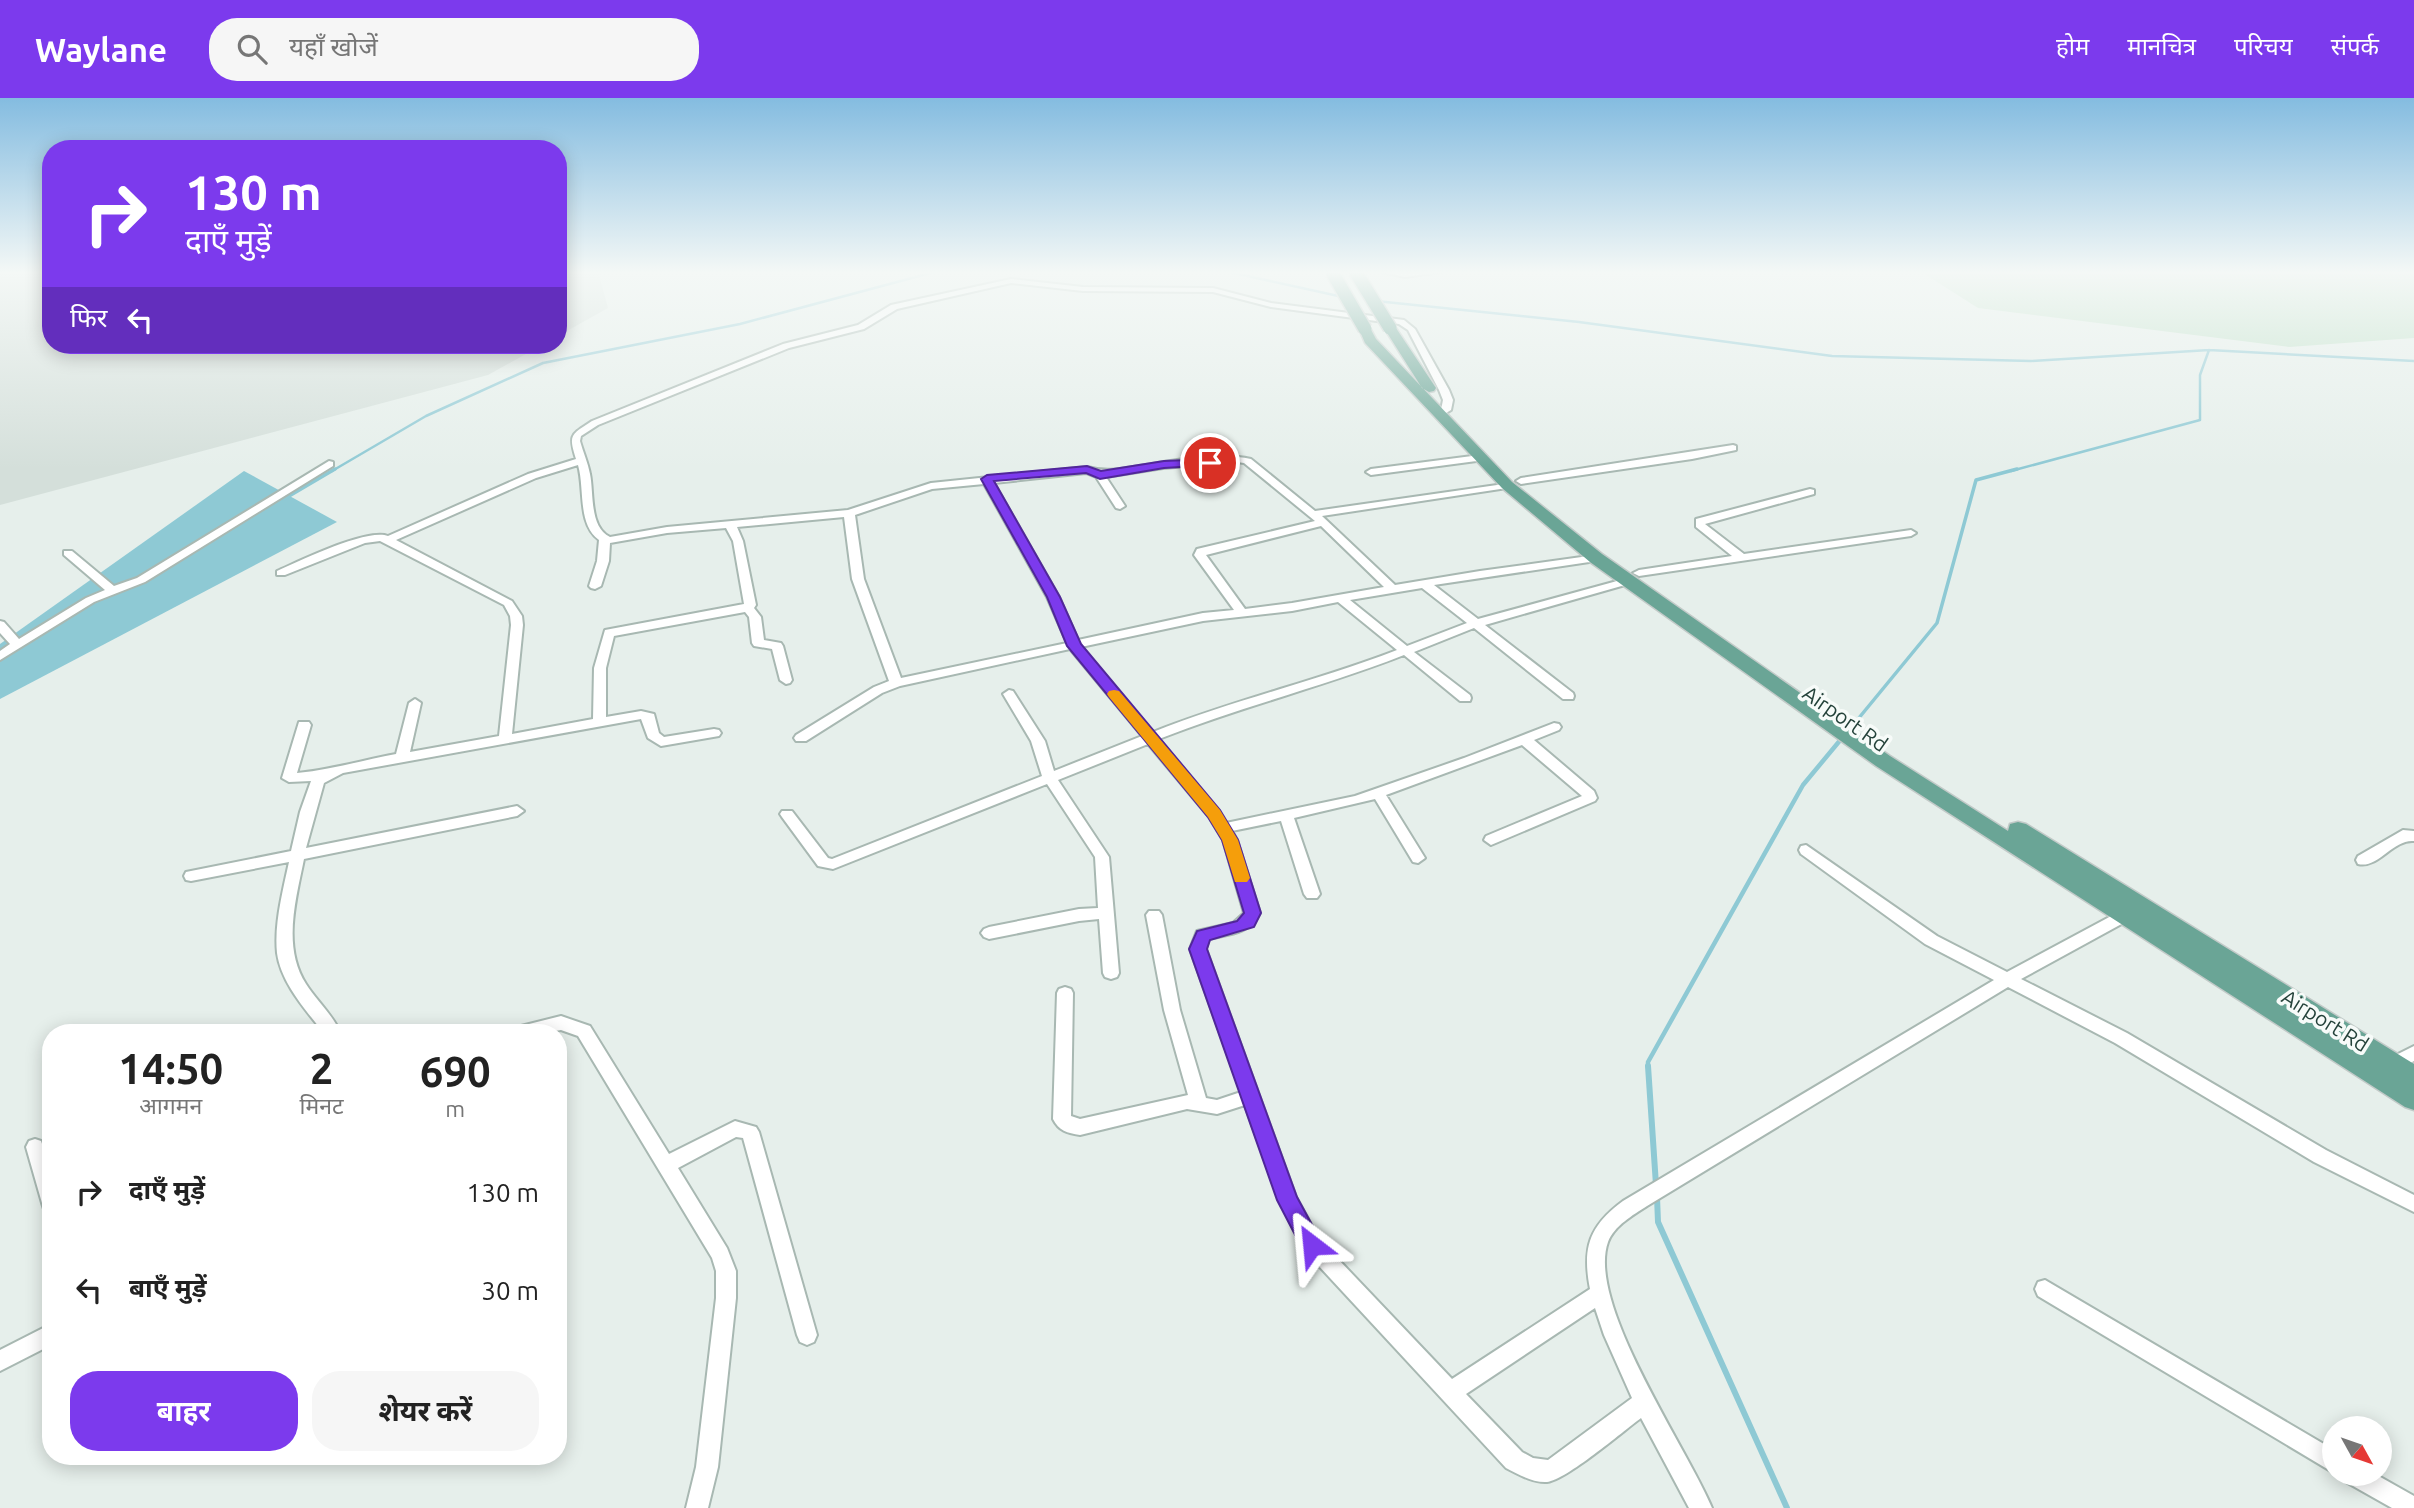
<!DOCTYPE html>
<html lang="hi">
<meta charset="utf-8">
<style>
:root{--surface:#fff;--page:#f6f6f6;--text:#222;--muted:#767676;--accent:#7c3aed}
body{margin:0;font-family:Ubuntu,"Noto Sans Devanagari",sans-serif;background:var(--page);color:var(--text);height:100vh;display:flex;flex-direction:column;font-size:26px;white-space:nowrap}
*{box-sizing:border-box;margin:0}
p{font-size:23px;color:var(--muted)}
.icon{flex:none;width:38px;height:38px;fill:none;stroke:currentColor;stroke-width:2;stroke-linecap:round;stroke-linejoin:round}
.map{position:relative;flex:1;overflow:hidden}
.side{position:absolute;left:42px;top:926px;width:525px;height:441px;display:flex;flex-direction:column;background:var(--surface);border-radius:28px;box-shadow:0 4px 18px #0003}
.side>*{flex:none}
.top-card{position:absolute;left:42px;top:42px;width:525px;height:214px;border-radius:28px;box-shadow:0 4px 18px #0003;background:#7c3aed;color:#fff;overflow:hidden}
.needle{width:46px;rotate:130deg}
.fabs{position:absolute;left:2322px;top:1318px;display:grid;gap:14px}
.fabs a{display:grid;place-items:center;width:70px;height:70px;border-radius:50%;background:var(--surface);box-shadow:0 4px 18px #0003;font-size:35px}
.pin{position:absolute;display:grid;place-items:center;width:60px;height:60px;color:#fff;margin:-30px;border:4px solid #fff;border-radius:50%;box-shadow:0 2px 7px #0007}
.me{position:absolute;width:77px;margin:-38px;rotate:331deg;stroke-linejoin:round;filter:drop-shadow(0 0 5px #0008)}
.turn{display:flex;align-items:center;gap:24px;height:147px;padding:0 28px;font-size:32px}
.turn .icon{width:91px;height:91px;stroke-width:2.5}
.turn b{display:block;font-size:49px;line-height:60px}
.then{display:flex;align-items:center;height:66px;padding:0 28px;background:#0003;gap:14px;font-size:26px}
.eta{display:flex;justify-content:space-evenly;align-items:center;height:119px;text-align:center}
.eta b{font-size:42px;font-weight:700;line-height:49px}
.action{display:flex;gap:14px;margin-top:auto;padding:14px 28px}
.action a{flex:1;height:80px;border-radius:28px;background:var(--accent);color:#fff;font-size:28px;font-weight:700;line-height:80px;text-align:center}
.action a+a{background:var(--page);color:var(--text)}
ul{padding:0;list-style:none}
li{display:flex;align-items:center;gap:21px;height:98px;padding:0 28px}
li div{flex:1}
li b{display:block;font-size:26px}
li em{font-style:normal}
header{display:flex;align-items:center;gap:42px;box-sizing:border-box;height:98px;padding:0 35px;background:var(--accent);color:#fff}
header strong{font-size:33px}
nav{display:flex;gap:38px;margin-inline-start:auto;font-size:24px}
.search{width:490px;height:63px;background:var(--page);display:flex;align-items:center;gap:18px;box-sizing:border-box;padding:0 24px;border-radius:28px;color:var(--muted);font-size:26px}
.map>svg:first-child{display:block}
.built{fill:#d4dfda}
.green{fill:#bfe0c8}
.water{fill:#8ec9d4}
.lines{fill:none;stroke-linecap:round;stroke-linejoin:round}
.stream-far3{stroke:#8ec9d4;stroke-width:2.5}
.stream-far2{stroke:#8ec9d4;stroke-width:3.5}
.stream-far1{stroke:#8ec9d4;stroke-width:4.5}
.stream{stroke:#8ec9d4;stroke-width:6}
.street-casing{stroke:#a8b8b2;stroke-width:4}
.primary-casing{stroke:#c2cac8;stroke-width:3}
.street{fill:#fff;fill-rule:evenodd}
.primary{fill:#6aa596;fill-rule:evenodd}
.primary-bridge-casing{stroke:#c2cac8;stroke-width:16;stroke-linecap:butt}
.primary-bridge{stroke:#6aa596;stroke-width:13}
.route{fill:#7c3aed;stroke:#51269a;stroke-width:2}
.slow{fill:#f59e0b}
.labels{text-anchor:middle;stroke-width:7;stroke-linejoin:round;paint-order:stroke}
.street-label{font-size:21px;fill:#24423a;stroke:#f7fbf9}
</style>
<header>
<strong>Waylane</strong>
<div class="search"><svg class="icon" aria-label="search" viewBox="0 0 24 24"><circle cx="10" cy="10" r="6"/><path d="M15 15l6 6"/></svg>यहाँ खोजें</div>
<nav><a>होम</a><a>मानचित्र</a><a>परिचय</a><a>संपर्क</a></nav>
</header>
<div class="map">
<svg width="2414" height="1410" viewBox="0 0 2414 1410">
<rect width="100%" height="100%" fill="#e6efeb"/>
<path class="built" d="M0,173H51V247H542L488,277L0,407Z
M558,173H598L608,210L558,238Z"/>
<path class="green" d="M1928,173H2414V240L2289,249L1978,210L1923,175Z"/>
<path class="water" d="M244,373L337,424L0,601V546Z"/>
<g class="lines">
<path class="stream-far3" d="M1225,173L1343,199
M1376,203L1579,224L1832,258L2031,263L2209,252L2414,263
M332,373L426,318L543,265L740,226L938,173
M2011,373L2200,322V277L2209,252"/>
<path class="stream-far2" d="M284,401L335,371
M1849,632L1937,525L1976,382L2017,371"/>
<path class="stream-far1" d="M1848,633L1851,630
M1648,970V964L1803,687L1842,640"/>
<path class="stream" d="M1648,968L1656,1087
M1657,1099L1658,1124L1787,1410"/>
<g class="street-casing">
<path id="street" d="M1378,173H1447L1405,179Z
M1011,181L1083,189L1213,190L1271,205L1404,222L1415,231L1449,292L1453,302L1451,312L1446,315L1441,312L1443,302L1439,292L1408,232L1399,226L1271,209L1213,194L1083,193L1011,185L897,211L864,231L789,250L598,327L581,338L580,343C583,354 588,365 590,376C594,395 589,429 610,439L667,429L848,412L931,385L1087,369C1109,375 1124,370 1146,367C1176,362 1221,354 1251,361L1315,413L1511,385L1512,387L1507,390L1322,418L1395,487L1480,473L1596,457L1602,460L1596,463L1434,487L1478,521L1628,480L1632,481V485L1485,527L1573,595L1574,598L1573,601H1563L1474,530L1414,554L1470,597L1471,600L1470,603H1460L1404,557C1323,589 1239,609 1159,641L1226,725L1355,698L1464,660L1554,625L1559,626L1561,629L1559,632L1534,642L1594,693L1597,700L1595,703L1491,747L1484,742L1486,738L1582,698L1522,647L1386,697L1425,760L1418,765L1413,764L1375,701L1294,720L1320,796L1317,800H1307L1304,796L1281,723L1232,733L1237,742L1260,815C1249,836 1231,836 1209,841L1206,851L1296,1099L1319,1141L1452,1281L1590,1191C1582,1150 1589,1128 1623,1103L1994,882L1925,846L1801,756L1799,752L1801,748L1806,747L1937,838L2007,874L2128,809H2138L2141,813L2138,817L2021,881L2127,935L2326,1052L2414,1097V1114L2314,1064L2115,945L2008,889L1647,1108C1633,1117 1614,1128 1608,1144C1586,1206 1688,1351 1712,1410H1689L1641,1320C1622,1334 1566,1382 1547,1384C1533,1385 1518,1376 1506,1370L1305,1153L1279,1102L1245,1007L1217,1016L1187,1011L1080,1037C1067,1035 1059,1033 1053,1021L1057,895L1059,891L1065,889L1071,891L1073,895L1071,1018L1080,1021L1188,997L1164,912L1146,817L1149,813H1159L1162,817L1180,912L1206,1000L1217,1002L1241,994L1190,851L1197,833L1233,825L1244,815L1223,742L1209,719L1148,646L1058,682L1109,759L1119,875L1117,879L1111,881L1105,879L1103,875L1099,821L1079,823L989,841L984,839L981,835L984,831L989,829L1079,811L1098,810L1095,759L1047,686L833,771L818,768L782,719L780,716L782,713H792L828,760L832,761L1042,678L1031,643L1003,596L1009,592L1013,593L1045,643L1054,673L1142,638L1070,551L900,588L882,595L806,643H796L794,640L796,637L874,589L889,583L852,481L844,419L737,429L743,443L756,507L754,510L761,519L764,542L781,545L783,548L792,582L790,585L786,586L780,582L772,551L754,548L752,545L749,519L745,514L614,538L606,570V619L641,613L654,616L659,635L664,639L714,631L719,632L721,635L719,638L661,648L648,640L641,621L343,675L324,685L306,750L517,708L524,713L517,718L304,761C296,801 282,849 306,886C316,902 333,917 340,934H323C306,912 281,885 277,855C274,826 283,792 289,764L191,783L186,782L184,778L186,774L291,753L300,714L311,683L289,684L282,680L299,624H309L311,627L297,675C330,672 363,662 396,656L409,605L415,601L421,605L410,654L499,638L511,527L510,518L504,507L380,443L365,445L285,477H277V473C300,463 367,430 388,438L528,376L576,361C568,336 571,337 592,323L783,246L858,227L891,207ZM1237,364L1244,365L1315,423L1197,451L1194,457L1234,512L1203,515L1078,542L1059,499L994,385L1086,375L1096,379L1116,410L1120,411L1125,408L1106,379L1163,370ZM578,367C585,391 577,426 599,442L597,463L589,488L591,490L595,491L601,488L609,463L610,445L667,435L726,430L733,443L744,506L605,532L594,570L593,621L512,636L523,527L522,518L512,503L396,442L536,380ZM984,386L1047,499L1067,545L901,580L864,481L855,417L932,391ZM1321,428L1384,489L1292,505L1245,511L1206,457ZM1422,490L1467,525L1407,548L1350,502ZM1338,504L1397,552C1317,583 1233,602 1153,634L1081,549L1203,523L1292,513ZM1595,1210L1604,1237L1632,1300L1548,1362L1533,1360L1522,1354L1466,1296Z
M1733,347L1736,348V352L1692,361L1521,386L1516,383L1521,380Z
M1480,357L1484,358V362L1371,377L1366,374L1371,371Z
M329,363L333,364V368L145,484L94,504L0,562V553L10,546L0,535V523L4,524L19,541L86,500L105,492L64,457V453H72L114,488L137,480Z
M1810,391L1814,392V396L1705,426L1744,456L1911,432L1916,435L1911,438L1639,478L1633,475L1639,472L1732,458L1696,429V421Z
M2403,732L2414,733V743C2393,741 2378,771 2358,766L2356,762L2358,758Z
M561,918L590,928L669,1056L735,1023L756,1029L759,1034L817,1237L814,1244L807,1247L800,1244L797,1237L743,1040L736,1039L678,1070L727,1150L736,1173V1200L718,1369L708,1410H686L696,1369L716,1200V1173L712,1160L578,938L561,932L549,934H515L517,929Z
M2414,948V963L2394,973L2388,971L2385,966L2388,961Z
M35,1041L41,1043L51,1072V1113L44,1111L42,1105L26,1049L29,1043Z
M2045,1182L2334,1352V1375L2038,1198L2035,1191L2038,1184Z
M51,1226V1247L0,1273V1252Z
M2343,1376H2375L2414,1398V1410H2392L2346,1384Z"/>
</g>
<g class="primary-casing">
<path id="primary" d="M1390,226L1394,227L1436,290L1434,293L1429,294L1422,290L1384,230Z
M1365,227L1369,228L1376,241L1512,384L1602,456L1890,658L2008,733L2010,726L2018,724L2026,726L2414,966V1012L2405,1009L1876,668L1590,464L1502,390L1365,245L1359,231Z"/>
</g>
<use href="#street" class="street"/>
<use href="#primary" class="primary"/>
<g class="primary-bridge-casing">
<path id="primary-bridge" d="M1355,173L1390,230
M1332,174L1365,231"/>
</g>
<use href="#primary-bridge" class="primary-bridge"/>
</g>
<linearGradient id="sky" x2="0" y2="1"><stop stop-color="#84bce0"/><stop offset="0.47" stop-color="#f4f8f6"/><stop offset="1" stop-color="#f4f8f6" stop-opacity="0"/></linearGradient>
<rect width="2414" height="371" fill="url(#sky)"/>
<path class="route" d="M1210,361L1214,362V367L1164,370L1100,381L1086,375L994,383L1060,499L1081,546L1220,712L1238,742L1261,815L1254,829L1210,842L1207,851L1297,1099L1323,1147L1320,1154L1312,1157L1304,1154L1277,1102L1189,851L1197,833L1237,823L1244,815L1222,742L1208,719L1067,548L1047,499L981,381L987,377L1087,368L1101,373L1164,363Z"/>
<path class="slow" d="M1114,592L1119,593L1220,712L1238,742L1250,780L1247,784H1235L1222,742L1208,719L1109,599L1107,596L1109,593Z"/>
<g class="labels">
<g class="street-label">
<text transform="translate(1845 621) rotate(35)" y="7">Airport Rd</text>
<text transform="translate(2325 923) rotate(32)" y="7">Airport Rd</text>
</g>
</g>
</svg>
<div class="fabs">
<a><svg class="needle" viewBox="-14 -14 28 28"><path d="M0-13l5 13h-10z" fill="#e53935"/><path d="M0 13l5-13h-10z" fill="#767676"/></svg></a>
</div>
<div class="pin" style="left:1210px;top:365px;background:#d93025"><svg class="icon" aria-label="arrive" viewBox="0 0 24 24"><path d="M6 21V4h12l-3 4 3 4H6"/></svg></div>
<svg class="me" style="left:1312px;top:1147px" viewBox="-20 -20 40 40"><path d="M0-17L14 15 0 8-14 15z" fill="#7c3aed" stroke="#fff" stroke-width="4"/></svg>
<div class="top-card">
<div class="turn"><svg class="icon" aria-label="right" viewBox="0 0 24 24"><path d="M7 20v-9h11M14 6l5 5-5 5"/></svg><div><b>130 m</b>दाएँ मुड़ें</div></div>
<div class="then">फिर<svg class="icon" aria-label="left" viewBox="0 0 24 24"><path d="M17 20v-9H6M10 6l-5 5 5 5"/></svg></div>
</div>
<section class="side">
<div class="eta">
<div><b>14:50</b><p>आगमन</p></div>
<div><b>2</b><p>मिनट</p></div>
<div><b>690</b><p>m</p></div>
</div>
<ul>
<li><svg class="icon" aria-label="right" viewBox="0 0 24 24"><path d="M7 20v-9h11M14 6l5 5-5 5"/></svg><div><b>दाएँ मुड़ें</b></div><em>130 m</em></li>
<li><svg class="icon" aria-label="left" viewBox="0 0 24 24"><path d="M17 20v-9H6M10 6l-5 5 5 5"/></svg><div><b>बाएँ मुड़ें</b></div><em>30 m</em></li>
</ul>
<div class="action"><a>बाहर</a><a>शेयर करें</a></div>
</section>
</div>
